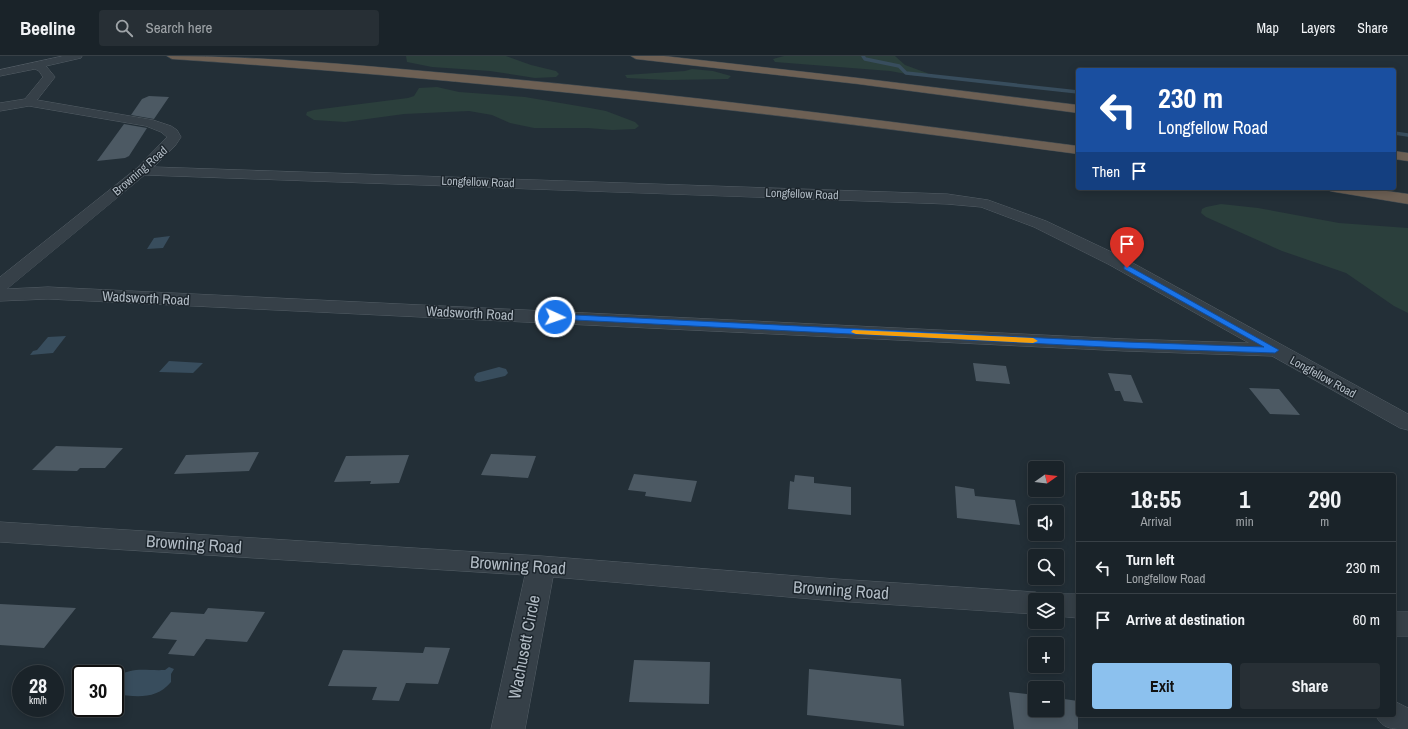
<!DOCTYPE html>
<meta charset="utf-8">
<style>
:root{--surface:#1a2329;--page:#272f35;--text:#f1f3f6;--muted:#9fa4a8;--line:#384046;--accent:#8cc1ee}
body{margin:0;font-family:"Archivo Narrow",sans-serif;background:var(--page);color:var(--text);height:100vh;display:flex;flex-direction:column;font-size:15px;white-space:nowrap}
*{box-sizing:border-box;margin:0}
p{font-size:13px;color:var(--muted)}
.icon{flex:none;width:22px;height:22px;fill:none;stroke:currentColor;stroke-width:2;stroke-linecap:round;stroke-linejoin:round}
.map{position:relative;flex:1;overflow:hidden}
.drawer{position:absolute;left:1076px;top:417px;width:320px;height:244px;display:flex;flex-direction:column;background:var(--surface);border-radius:4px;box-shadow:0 2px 10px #0003,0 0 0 1px var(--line)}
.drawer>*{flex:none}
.top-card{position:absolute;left:1076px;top:12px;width:320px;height:122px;border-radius:4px;box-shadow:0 2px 10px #0003,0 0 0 1px var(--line);background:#1a4fa0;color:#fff;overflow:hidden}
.needle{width:26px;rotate:76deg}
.buttons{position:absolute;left:1028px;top:405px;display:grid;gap:8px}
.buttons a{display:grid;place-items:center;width:36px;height:36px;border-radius:4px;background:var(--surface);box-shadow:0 2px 10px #0003,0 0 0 1px var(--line);font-size:20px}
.speed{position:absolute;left:12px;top:609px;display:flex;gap:8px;font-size:20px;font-weight:700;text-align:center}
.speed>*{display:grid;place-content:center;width:52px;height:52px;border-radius:50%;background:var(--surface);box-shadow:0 2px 10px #0003,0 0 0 1px var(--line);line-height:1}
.speed small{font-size:10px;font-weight:400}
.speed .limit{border:2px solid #111;border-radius:6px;background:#fff;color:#111}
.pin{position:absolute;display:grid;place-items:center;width:34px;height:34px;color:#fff;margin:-41px -17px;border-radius:50% 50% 50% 0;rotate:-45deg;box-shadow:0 0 4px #0007}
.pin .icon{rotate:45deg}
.me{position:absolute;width:44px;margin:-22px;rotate:93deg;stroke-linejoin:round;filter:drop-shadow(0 0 3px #0008)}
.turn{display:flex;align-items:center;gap:14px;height:84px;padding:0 16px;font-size:18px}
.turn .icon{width:52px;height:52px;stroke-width:2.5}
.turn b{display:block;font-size:28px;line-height:34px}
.then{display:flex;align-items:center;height:38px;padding:0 16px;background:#0003;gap:8px;font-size:15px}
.eta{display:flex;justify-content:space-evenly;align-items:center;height:68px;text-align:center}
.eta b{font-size:24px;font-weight:800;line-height:28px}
.primary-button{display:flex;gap:8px;margin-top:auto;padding:8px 16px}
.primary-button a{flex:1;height:46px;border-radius:4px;background:var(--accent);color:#111;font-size:16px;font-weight:800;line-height:46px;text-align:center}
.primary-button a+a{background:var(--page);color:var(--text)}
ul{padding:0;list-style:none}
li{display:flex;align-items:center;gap:12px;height:52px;padding:0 16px;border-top:1px solid var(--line)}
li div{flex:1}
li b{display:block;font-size:15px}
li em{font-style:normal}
header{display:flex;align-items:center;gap:24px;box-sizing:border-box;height:56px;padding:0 20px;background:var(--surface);border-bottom:1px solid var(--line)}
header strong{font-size:19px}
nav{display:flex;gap:22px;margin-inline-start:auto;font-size:14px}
.search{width:280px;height:36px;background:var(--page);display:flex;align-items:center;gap:10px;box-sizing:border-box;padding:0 14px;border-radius:4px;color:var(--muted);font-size:15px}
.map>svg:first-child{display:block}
.green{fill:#2b3f3c}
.water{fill:#384d5d}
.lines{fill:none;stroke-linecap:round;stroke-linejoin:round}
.stream{stroke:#384d5d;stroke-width:3.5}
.building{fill:#4c5963}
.minor-casing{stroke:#545e66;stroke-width:1}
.highway-casing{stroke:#414b52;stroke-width:1}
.minor{fill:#364048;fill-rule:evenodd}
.highway{fill:#6d6054;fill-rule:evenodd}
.route{fill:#1a73e8;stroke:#114b97}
.slow{fill:#f59e0b}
.labels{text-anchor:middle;stroke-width:3;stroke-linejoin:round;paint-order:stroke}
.far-street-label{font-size:12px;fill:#b1bbc4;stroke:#1c252c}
.street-label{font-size:14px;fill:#b1bbc4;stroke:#1c252c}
.near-street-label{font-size:17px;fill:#b1bbc4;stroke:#1c252c}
</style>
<header>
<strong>Beeline</strong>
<div class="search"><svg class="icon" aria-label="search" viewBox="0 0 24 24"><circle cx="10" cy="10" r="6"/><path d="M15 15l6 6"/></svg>Search here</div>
<nav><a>Map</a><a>Layers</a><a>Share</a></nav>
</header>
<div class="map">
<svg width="1408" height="673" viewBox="0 0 1408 673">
<rect width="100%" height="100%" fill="#232f37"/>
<path class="green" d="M406,0H506L531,9L556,15L559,18L556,21L535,22L490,15L432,11L407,6Z
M784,0H895L905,9L927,17L929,19L917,20L890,15L775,6L773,3Z
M692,13L713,15L731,20L728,23L668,24L627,22L625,19L685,15Z
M437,31L459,36L525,41L590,52L606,55L635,66L639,70L635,73L612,74L588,72H534L510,67L492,59L469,55L404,58L345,66L314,64L306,59L307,56L314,54L408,42L414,40L419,32Z
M1221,148L1258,152L1339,167L1408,172V257L1394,250L1346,217L1282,195L1206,161L1201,157L1202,153L1206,151Z"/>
<path class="water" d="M170,180L163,192L147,193L154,182Z
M66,280L53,297L30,299L33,295L37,294L48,281Z
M169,305L203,307L193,317L159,316Z
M499,311L506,313L508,317L505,320L479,326L475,325L474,321L477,317Z
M169,611L174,613L171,618V626C156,644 136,641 115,638V622C133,610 144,615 165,614Z"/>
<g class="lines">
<path class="stream" d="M863,0L865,3L899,10L906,17L1078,36
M1394,77L1408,79"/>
</g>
<path class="building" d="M149,40L169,41L154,63L131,59L142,43Z
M124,68L147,72L129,100L125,102L97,105Z
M973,307L1006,310L1010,328L976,325Z
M1108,317L1131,319L1143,347L1124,345L1120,335H1115Z
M1249,332L1279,333L1300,359L1270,358Z
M56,390L123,392L105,412H80L77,415L32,414Z
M259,396L249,415L174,418L186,399Z
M491,398L536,400L528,422L481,419Z
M409,399L399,427L370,428L371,425L334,426L346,400Z
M634,418L697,425L691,446L645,440L646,436L628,434Z
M795,419L814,421V427L851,431V459L788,453L790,425L794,426Z
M955,430L974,433L975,440L1015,444L1020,469L957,462Z
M0,548L76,552L44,592L0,589Z
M208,552L265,556L247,586L206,583L194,600L168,598L177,584L152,582L171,556L204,558Z
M425,591L450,592L438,628L406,627L399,645L372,644L377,631L328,630L343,594L423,597Z
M634,604L710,606L709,648L629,646Z
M809,613L901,623L904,670L807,659Z
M1009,636L1035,639V654H1057V642L1078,645V673H1014Z"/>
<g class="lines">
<g class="minor-casing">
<path id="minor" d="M63,0H82L81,2L46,10L55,21L37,44L153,64L171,70L177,74L181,81L175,90L154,111L947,138L988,144L1046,165L1120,200L1408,358V374L1400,372L1272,300L1125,295L48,243L0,245V221L137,112L167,81L161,76L146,70L29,50L0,55V47L25,43L43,21L39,15L35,13L0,20V14ZM145,119L947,148L981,151L1034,171L1108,208L1249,287L1125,283L48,231L7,233Z
M0,466L541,500L836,523L1035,536L1045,539L1047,541L1057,538H1078V562L1057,560V544H1035V558L836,545L553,521L525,673H491L525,519L0,486Z
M1394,556H1408V580H1394Z
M1394,645L1408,652V673C1389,673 1384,673 1375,659H1394Z"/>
</g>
<g class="highway-casing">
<path id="highway" d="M167,0C271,0 375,11 479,20C679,38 879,64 1078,90V98C777,57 475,23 172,3Z
M631,0H664L858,22L1078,49V57L858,28L636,3Z
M1394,95L1408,97V105L1394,103Z
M1328,132H1365L1408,138V148L1335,136L1330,135Z"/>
</g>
<use href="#minor" class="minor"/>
<use href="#highway" class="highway"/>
</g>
<path class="route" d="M1127,209L1279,294L1275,297L1125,292L555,263L551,261L555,258L1125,286L1264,291L1124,213V210Z"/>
<path class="slow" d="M853,274L1033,282L1038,285L1033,287L856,278L851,276Z"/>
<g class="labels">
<g class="far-street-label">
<text transform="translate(140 115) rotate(-41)" y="4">Browning Road</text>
<text transform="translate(478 126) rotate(2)" y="4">Longfellow Road</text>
<text transform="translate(802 138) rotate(2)" y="4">Longfellow Road</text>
<text transform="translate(1323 321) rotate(29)" y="4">Longfellow Road</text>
</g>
<g class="street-label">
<text transform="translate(146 242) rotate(3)" y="5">Wadsworth Road</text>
<text transform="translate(470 257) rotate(3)" y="5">Wadsworth Road</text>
</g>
<g class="near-street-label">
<text transform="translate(194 488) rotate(4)" y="6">Browning Road</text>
<text transform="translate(518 509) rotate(4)" y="6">Browning Road</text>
<text transform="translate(841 534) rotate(4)" y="6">Browning Road</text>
<text transform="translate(524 591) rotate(-79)" y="6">Wachusett Circle</text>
</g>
</g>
</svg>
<div class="buttons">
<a><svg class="needle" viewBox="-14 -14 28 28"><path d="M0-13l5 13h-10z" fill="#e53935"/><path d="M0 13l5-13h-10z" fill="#9fa4a8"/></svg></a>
<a><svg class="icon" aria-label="sound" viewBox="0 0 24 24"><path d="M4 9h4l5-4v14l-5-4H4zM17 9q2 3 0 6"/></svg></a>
<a><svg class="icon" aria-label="search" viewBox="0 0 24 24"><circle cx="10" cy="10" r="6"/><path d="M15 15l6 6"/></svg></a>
<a><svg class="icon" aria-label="layers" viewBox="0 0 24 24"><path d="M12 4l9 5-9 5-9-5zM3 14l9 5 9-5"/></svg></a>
<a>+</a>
<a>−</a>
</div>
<div class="speed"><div>28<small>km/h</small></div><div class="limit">30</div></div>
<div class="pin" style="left:1127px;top:212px;background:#d93025"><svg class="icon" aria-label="arrive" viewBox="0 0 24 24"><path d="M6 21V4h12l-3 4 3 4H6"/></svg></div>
<svg class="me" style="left:555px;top:261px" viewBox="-20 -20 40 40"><circle r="17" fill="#1a73e8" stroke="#fff" stroke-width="3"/><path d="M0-11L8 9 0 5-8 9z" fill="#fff"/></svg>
<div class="top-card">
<div class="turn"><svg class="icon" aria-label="left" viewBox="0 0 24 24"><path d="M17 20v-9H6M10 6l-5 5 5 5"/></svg><div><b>230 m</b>Longfellow Road</div></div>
<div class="then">Then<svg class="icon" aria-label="arrive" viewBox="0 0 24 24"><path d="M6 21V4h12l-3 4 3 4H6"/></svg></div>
</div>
<section class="drawer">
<div class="eta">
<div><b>18:55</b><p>Arrival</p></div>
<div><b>1</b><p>min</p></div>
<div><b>290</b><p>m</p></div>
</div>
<ul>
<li><svg class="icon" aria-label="left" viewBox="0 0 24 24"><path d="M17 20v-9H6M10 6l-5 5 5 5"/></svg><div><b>Turn left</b><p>Longfellow Road</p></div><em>230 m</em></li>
<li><svg class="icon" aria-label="arrive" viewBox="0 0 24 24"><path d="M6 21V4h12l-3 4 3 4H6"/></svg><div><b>Arrive at destination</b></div><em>60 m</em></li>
</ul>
<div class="primary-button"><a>Exit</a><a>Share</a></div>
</section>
</div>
